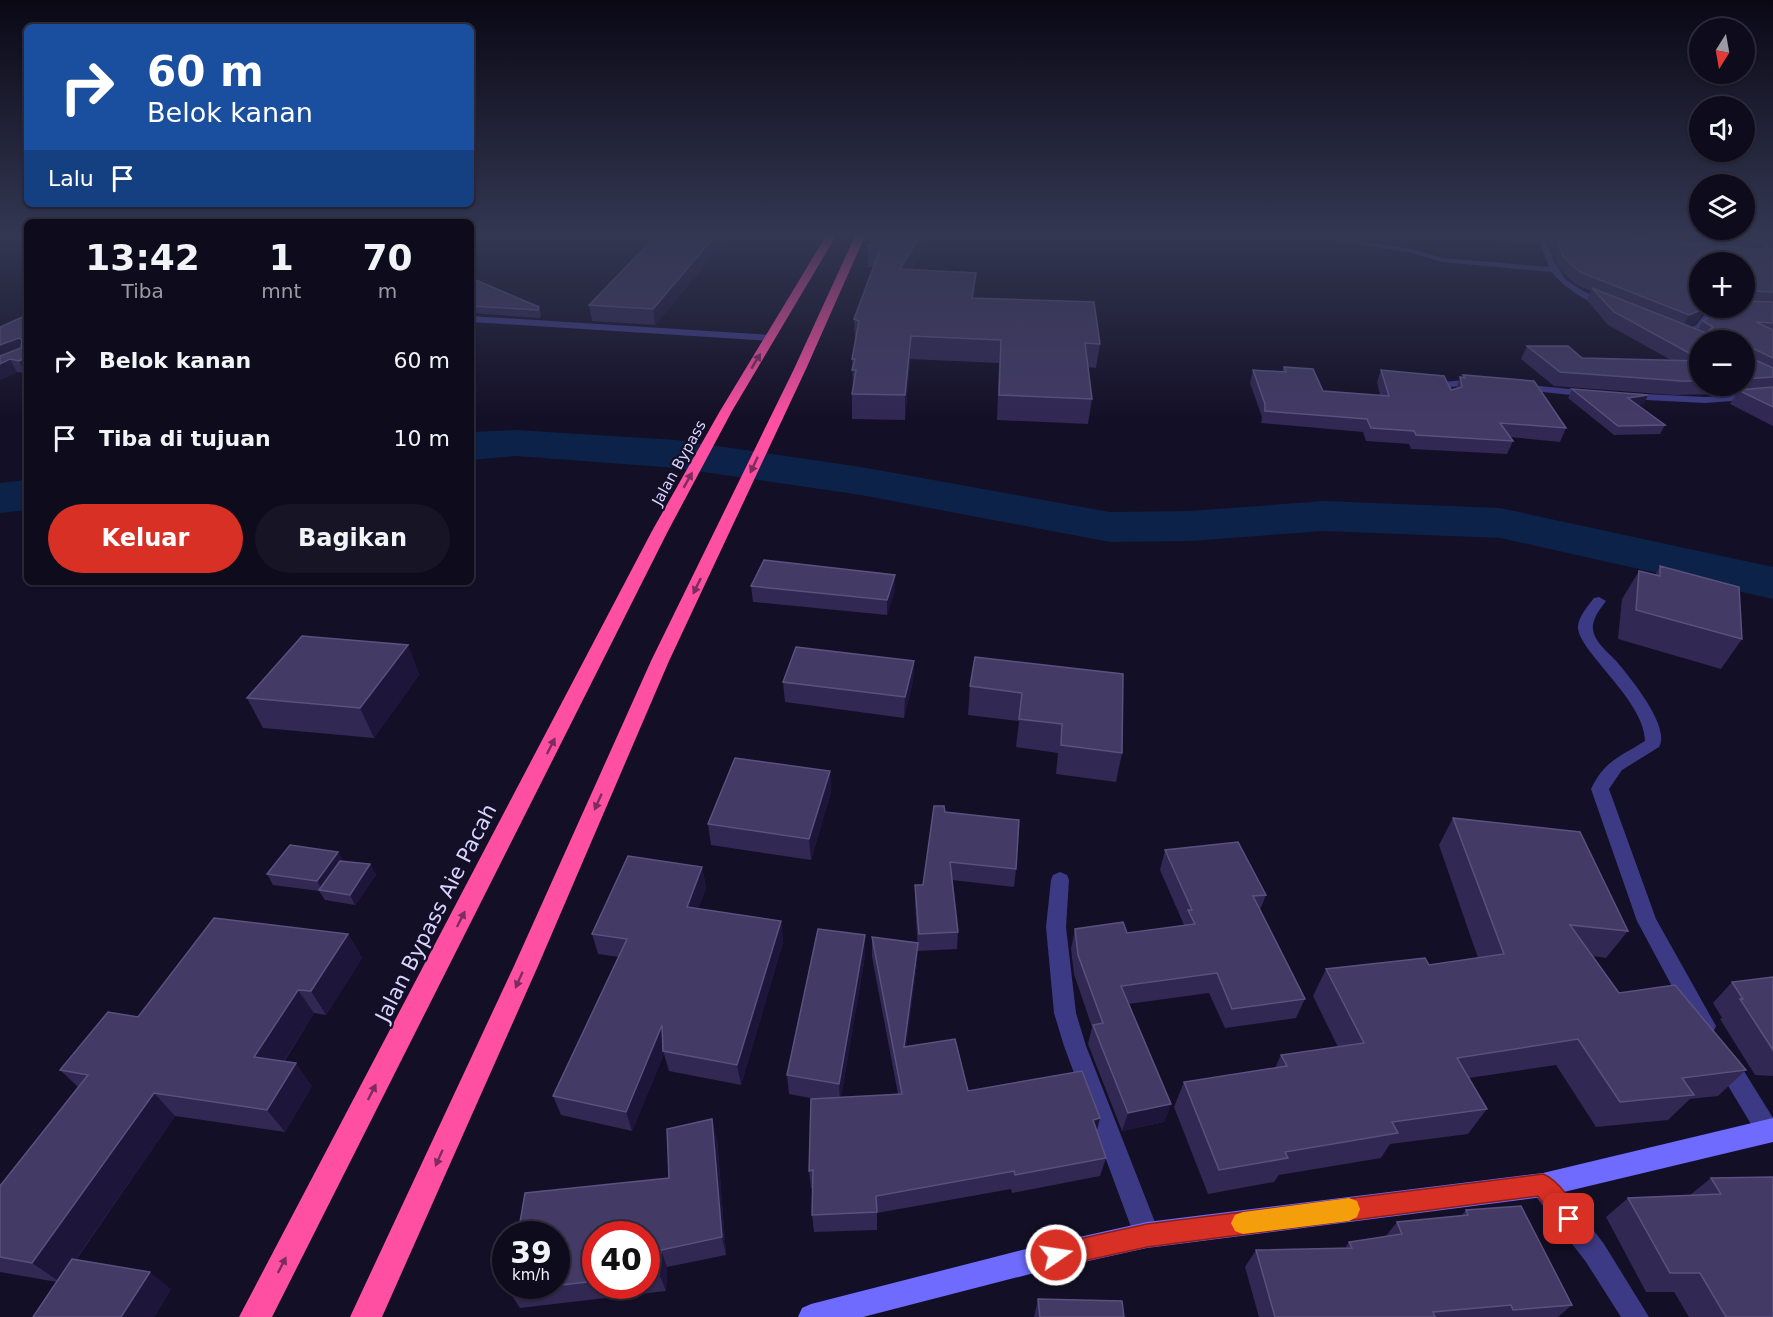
<!DOCTYPE html>
<html lang="id">
<meta charset="utf-8">
<style>
:root{--surface:#0e0b1c;--page:#171425;--text:#f1f3f6;--muted:#9b9ba3;--line:#2e2b3b;--accent:#d93025}
body{margin:0;font-family:"DejaVu Sans",sans-serif;background:var(--page);color:var(--text);height:100vh;display:flex;flex-direction:column;font-size:22px;white-space:nowrap}
*{box-sizing:border-box;margin:0}
p{font-size:20px;color:var(--muted)}
.icon{flex:none;width:33px;height:33px;fill:none;stroke:currentColor;stroke-width:2;stroke-linecap:round;stroke-linejoin:round}
.map{position:relative;flex:1;overflow:hidden}
.drawer{position:absolute;left:24px;top:219px;width:450px;height:366px;display:flex;flex-direction:column;background:var(--surface);border-radius:9px;box-shadow:0 2px 4px #0004,0 0 0 2px var(--line)}
.drawer>*{flex:none}
.top-card{position:absolute;left:24px;top:24px;width:450px;height:183px;border-radius:9px;box-shadow:0 2px 4px #0004,0 0 0 2px var(--line);background:#1a4fa0;color:#fff;overflow:hidden}
.needle{width:39px;rotate:191deg}
.tools{position:absolute;left:1689px;top:18px;display:grid;gap:12px}
.tools a{display:grid;place-items:center;width:66px;height:66px;border-radius:50%;background:var(--surface);box-shadow:0 2px 4px #0004,0 0 0 2px var(--line);font-size:30px}
.speed{position:absolute;left:492px;top:1221px;display:flex;gap:12px;font-size:30px;font-weight:700;text-align:center}
.speed>*{display:grid;place-content:center;width:78px;height:78px;border-radius:50%;background:var(--surface);box-shadow:0 2px 4px #0004,0 0 0 2px var(--line);line-height:1}
.speed small{font-size:15px;font-weight:400}
.speed .limit{border:9px solid #d22;background:#fff;color:#111}
.pin{position:absolute;display:grid;place-items:center;width:51px;height:51px;color:#fff;margin:-26px;border-radius:12px;box-shadow:0 3px 9px #0006}
.me{position:absolute;width:66px;margin:-33px;rotate:77deg;stroke-linejoin:round;filter:drop-shadow(0 0 4px #0008)}
.turn{display:flex;align-items:center;gap:21px;height:126px;padding:0 24px;font-size:27px}
.turn .icon{width:78px;height:78px;stroke-width:2.5}
.turn b{display:block;font-size:42px;line-height:51px}
.then{display:flex;align-items:center;height:57px;padding:0 24px;background:#0003;gap:12px;font-size:22px}
.eta{display:flex;justify-content:space-evenly;align-items:center;height:102px;text-align:center}
.eta b{font-size:36px;font-weight:600;line-height:42px}
.primary-button{display:flex;gap:12px;margin-top:auto;padding:12px 24px}
.primary-button a{flex:1;height:69px;border-radius:36px;background:var(--accent);color:#fff;font-size:24px;font-weight:600;line-height:69px;text-align:center}
.primary-button a+a{background:var(--page);color:var(--text)}
ul{padding:0;list-style:none}
li{display:flex;align-items:center;gap:18px;height:78px;padding:0 24px}
li div{flex:1}
li b{display:block;font-size:22px}
li em{font-style:normal}
.map>svg:first-child{display:block}
.lines{fill:none;stroke-linecap:round;stroke-linejoin:round}
.river{fill:#0c2248;fill-rule:evenodd}
.street{fill:#3d3a85;fill-rule:evenodd}
.secondary{fill:#6f6bff;fill-rule:evenodd}
.highway{fill:#ff4fa3;fill-rule:evenodd}
.wall{fill:#312854;fill-rule:evenodd}
.shaded-wall{fill:#1d163a}
.building{fill:#433a66;stroke:#5a527e;stroke-width:1.5}
.oneway{fill:#7d2c5e}
.route{fill:#d93025;stroke:#8d1f18;stroke-width:1.5}
.slow{fill:#f59e0b}
.labels{text-anchor:middle;stroke-width:4.5;stroke-linejoin:round;paint-order:stroke}
.far-street-label{font-size:15px;fill:#d9d4ff;stroke:#130f26}
.near-street-label{font-size:21px;fill:#d9d4ff;stroke:#130f26}
</style>
<div class="map">
<svg width="1773" height="1317" viewBox="0 0 1773 1317">
<rect width="100%" height="100%" fill="#130f26"/>
<g class="lines">
<path class="river" d="M516,430L676,440L861,467L1110,512L1190,511L1324,501L1500,508L1773,567V599L1500,538L1324,531L1190,541L1110,542L861,495L676,468L516,456L471,460V432Z
M27,480V510L0,513V483Z"/>
<path class="street" d="M1309,236H1326L1412,249L1443,258L1549,267L1537,236L1572,238H1575V242L1546,240L1555,263L1565,279L1583,291L1611,304C1598,313 1560,284 1552,272L1442,262L1411,253Z
M1758,236H1766L1772,258L1757,259L1753,257L1764,254Z
M1744,306L1773,307V313L1741,311L1722,313L1711,318L1702,329L1684,336L1679,333L1696,325L1705,314L1717,309L1744,308Z
M471,316L770,335L775,338L770,341L471,322Z
M1477,379L1481,380V384L1451,387L1455,398L1454,400L1445,398L1441,388L1443,382Z
M1519,384L1590,391L1595,394L1590,397L1515,389L1514,387Z
M1773,392V398L1705,403L1626,399L1621,396L1626,393L1705,397Z
M1599,597L1606,601C1601,608 1594,616 1593,625C1591,640 1609,653 1618,663C1631,679 1671,727 1659,747L1622,770L1609,789L1656,919L1716,1026L1713,1033L1705,1036L1697,1033L1637,921L1591,789C1605,760 1620,757 1645,741C1645,700 1576,650 1578,626C1579,616 1588,606 1594,598Z
M1060,872L1067,875L1069,880L1066,927L1076,1013L1086,1046L1160,1235L1156,1244L1147,1248L1138,1244L1134,1235L1064,1046L1054,1013L1046,927L1051,880L1053,875Z
M1726,1052L1734,1055L1773,1118V1141L1768,1143L1760,1139L1718,1069L1715,1062L1718,1055Z
M1543,1173L1552,1176L1604,1244L1649,1317H1621L1586,1262L1534,1194L1531,1185L1534,1176Z"/>
<path class="secondary" d="M1773,1118V1142L1543,1197L1147,1248L1034,1273L863,1317H798L802,1308L811,1304L1034,1247L1147,1222L1543,1173Z"/>
<path class="highway" d="M826,236H836L732,411L668,531L272,1317H239L652,531L720,411Z
M855,236H865L806,369L669,661L538,966L382,1317H350L514,966L651,661L794,369Z"/>
</g>
<path class="wall" d="M656,236H729L655,325L592,321L589,305Z
M873,236H931L912,270L975,294L974,298L1100,344L1096,368L1088,367L1092,399L1088,424L997,420L999,363L910,359L905,420L852,419V394L853,387L852,359L855,342L854,319L873,267H868V246Z
M1346,236H1364L1362,237Z
M1444,236H1542L1538,245Z
M1552,236H1765L1766,241L1762,249L1766,250L1772,248L1767,236H1773V426L1730,404L1737,393L1721,394L1674,395L1554,386L1521,359L1527,346L1582,358L1671,360L1608,325L1587,300L1591,291L1575,284L1558,268L1549,243ZM1744,262V308L1703,321L1698,330L1688,326L1695,323L1704,312L1715,308H1700ZM1700,340H1744V386H1700Z
M471,278L539,307L541,315L540,318L471,313Z
M27,315V373L17,372L0,380Z
M1284,367L1323,391L1380,395L1377,382L1381,370L1451,390L1456,388L1460,377H1462L1463,375L1566,428L1560,442L1510,437L1513,441L1507,454L1411,449L1409,444L1366,441L1363,432L1261,423L1262,417L1250,383L1253,370L1282,372Z
M1572,389L1644,404L1637,405L1665,425L1660,434L1614,435L1568,398Z
M1660,566L1742,639L1721,669L1618,639L1622,599L1639,571L1655,575Z
M895,575V590L887,615L753,602L751,586Z
M408,645L419,675L374,738L263,728L247,698Z
M914,661L913,681L904,718L785,702L783,682Z
M1123,674L1122,753L1116,782L1056,774L1058,753L1016,747L1019,721L968,715L970,686Z
M830,771L831,792L811,860L711,845L708,824Z
M945,812L1016,869L1014,887L952,880L958,932L957,949L918,951L915,903V885H923Z
M1453,818L1628,931L1606,958L1593,956L1619,993L1746,1070L1718,1096L1690,1099L1668,1120L1596,1127L1556,1065L1469,1078L1487,1109L1468,1134L1390,1144L1381,1158L1279,1175L1274,1182L1208,1194L1174,1107L1184,1082L1275,1068L1281,1055L1338,1047L1313,996L1326,969L1429,965L1478,958L1439,845Z
M1165,850L1266,895L1260,910L1305,999L1296,1018L1225,1028L1209,993L1128,1004L1171,1104L1164,1122L1122,1131L1088,1044L1092,1027L1074,974L1071,949L1075,929L1127,933L1184,925L1160,870Z
M338,852L343,861L370,864L376,875L355,905L325,900L319,891L273,885L267,874Z
M702,867L706,888L698,909L781,921L783,942L741,1085L669,1071L664,1054L632,1131L561,1115L553,1096L619,957L598,954L592,934Z
M348,934L362,958L326,1015L314,1013L284,1062L312,1086L285,1132L175,1116L76,1260L171,1289L154,1317H33L57,1282L0,1272V1186L78,1087L60,1070L138,1017Z
M865,935V956L841,1097L898,1094L872,957V937L918,943L917,963L906,1047L968,1091L1100,1118L1097,1131L1106,1158L1100,1176L1012,1193L1011,1189L877,1213V1230L814,1232L812,1215V1188H811L809,1171L815,1099L789,1094L787,1075Z
M1773,977V1076L1755,1075L1720,1019L1722,1018L1713,1003L1732,982Z
M717,1138L726,1255L667,1267L666,1291L520,1308L509,1291L669,1178ZM596,1234H646V1286H596Z
M1773,1177V1317H1689L1674,1292H1646L1606,1217L1628,1198L1690,1195L1711,1178Z
M1466,1210L1572,1305L1558,1317H1259L1245,1267L1256,1250L1345,1248L1349,1242L1385,1237L1397,1222L1461,1216Z
M1038,1299L1124,1317H1034Z"/>
<path class="shaded-wall" d="M715,236H729L655,325L653,309Z
M920,236H931L900,291V269Z
M976,273L975,294L971,320L972,298Z
M1704,308H1715L1704,312L1695,323L1682,328L1689,315Z
M911,336L910,359L905,420V395Z
M19,338L26,350L0,361V345Z
M27,357V373L26,374L19,361Z
M10,359L17,372L0,380V364Z
M1648,395L1644,404L1623,407L1628,398Z
M895,575V590L887,615V600Z
M408,645L419,675L374,738L360,708Z
M914,661L913,681L904,718L905,697Z
M830,771L831,792L811,860L809,839Z
M338,852L344,862L323,892L317,881Z
M370,864L376,875L355,905L350,895Z
M702,867L706,888L691,928L687,907Z
M781,921L783,942L741,1085L737,1065Z
M348,934L362,958L326,1015L311,991Z
M865,935V956L840,1104L839,1084Z
M918,943L917,963L904,1066V1047Z
M298,990L314,1013L272,1080L254,1057Z
M662,1025L664,1054L632,1131L626,1112Z
M296,1063L312,1086L285,1132L267,1110Z
M154,1093L175,1116L60,1282L32,1263Z
M1171,1104L1164,1122L1122,1131L1128,1113Z
M1100,1118L1095,1137L1093,1120Z
M712,1119L717,1138L726,1255L722,1237Z
M661,1250L667,1267L666,1291L659,1274Z
M150,1272L171,1289L154,1317H121Z"/>
<path class="building" d="M656,236H715L653,309L589,305Z
M873,236H920L900,269L976,273L972,298L1094,302L1100,344L1085,343L1092,399L999,395L1001,340L911,336L905,395L852,394L856,370H852L855,359H852L859,321L854,319L881,247L868,246Z
M1556,236H1605L1766,250L1773,248V292L1751,291L1749,293L1744,294V262H1700V308H1704L1701,310L1689,315L1580,272L1563,256Z
M1699,236H1765L1766,241Z
M471,278L539,307L538,310L471,306Z
M1592,288L1706,333L1713,327L1703,321L1722,308H1744V301L1773,302V323L1756,322L1773,330V358L1750,347L1751,358L1773,368V377L1744,379V340H1700V359L1614,312Z
M27,315V357L19,361L10,359L0,364V356L21,348L22,340L19,338L0,345V327Z
M1527,346H1568L1582,358L1700,361V381H1681L1560,372Z
M1284,367L1313,369L1323,391L1389,396L1381,370L1444,376L1451,390L1462,387L1460,377L1465,378L1463,375L1534,381L1566,428L1500,423L1513,441L1416,435L1414,431L1371,428L1367,419L1265,411V404L1253,370L1286,372Z
M1773,387V407L1738,390Z
M1572,389L1648,395L1628,398L1665,425L1618,426Z
M764,560L895,575L887,600L751,586Z
M1660,566L1739,587L1742,639L1636,610L1639,571L1660,576Z
M302,636L408,645L360,708L247,698Z
M796,647L914,661L905,697L783,682Z
M975,657L1123,674L1122,753L1061,745L1062,724L1019,719L1022,693L970,686Z
M735,758L830,771L809,839L708,824Z
M934,806H944L945,812L1019,820L1016,869L950,862L958,932L919,934L915,885H923Z
M1453,818L1580,832L1628,931L1570,925L1619,993L1675,985L1746,1070L1682,1078L1694,1095L1620,1102L1578,1039L1457,1058L1487,1109L1392,1122L1398,1133L1285,1152L1288,1158L1219,1170L1184,1082L1287,1066L1281,1055L1364,1043L1326,969L1425,958L1429,965L1504,954Z
M1238,842L1266,895L1253,896L1305,999L1232,1009L1217,973L1121,986L1171,1104L1128,1113L1093,1025L1103,1023L1078,955L1075,929L1123,922L1127,933L1195,924L1188,910H1192L1165,850Z
M290,845L338,852L317,881L267,874Z
M628,856L702,867L687,907L781,921L737,1065L663,1051L662,1025L626,1112L553,1096L627,939L592,934Z
M340,861L370,864L350,895L319,890Z
M214,918L348,934L311,991L298,990L254,1057L296,1063L267,1110L154,1093L32,1263L0,1257V1186L88,1075L60,1070L108,1012L138,1017Z
M818,929L865,935L839,1084L787,1075Z
M872,937L918,943L904,1047L955,1039L968,1091L1082,1071L1100,1118L1093,1120L1106,1158L1015,1175L1014,1171L876,1196L877,1212L812,1215L813,1170L809,1171L811,1099L902,1094Z
M1773,977V1050L1740,999H1743L1732,982Z
M712,1119L722,1237L661,1250L659,1274L646,1276V1234H596V1281L509,1291L510,1286H556V1234H518L525,1193L669,1178L667,1129Z
M1773,1177V1317H1726L1700,1273H1670L1628,1198L1721,1194L1711,1178Z
M1521,1206L1572,1305L1513,1310L1511,1305L1433,1312L1435,1317H1275L1256,1250L1352,1248L1349,1242L1402,1234L1397,1222L1468,1215L1466,1210Z
M72,1259L150,1272L121,1317H33Z
M1038,1299L1122,1301L1124,1317H1040Z"/>
<defs><path id="oneway-solid" d="M-6-.8H1V-3.2L6.5 0L1 3.2V.8H-6Z" transform="scale(1.5)"/></defs>
<g class="oneway">
<use href="#oneway-solid" transform="translate(756 361) rotate(-59)"/>
<use href="#oneway-solid" transform="translate(754 465) rotate(115)"/>
<use href="#oneway-solid" transform="translate(688 480) rotate(-61)"/>
<use href="#oneway-solid" transform="translate(697 586) rotate(116)"/>
<use href="#oneway-solid" transform="translate(551 746) rotate(-63)"/>
<use href="#oneway-solid" transform="translate(598 802) rotate(114)"/>
<use href="#oneway-solid" transform="translate(461 919) rotate(-63)"/>
<use href="#oneway-solid" transform="translate(519 980) rotate(114)"/>
<use href="#oneway-solid" transform="translate(372 1092) rotate(-63)"/>
<use href="#oneway-solid" transform="translate(439 1158) rotate(114)"/>
<use href="#oneway-solid" transform="translate(282 1265) rotate(-63)"/>
</g>
<linearGradient id="sky" x2="0" y2="1"><stop stop-color="#0a0815"/><stop offset="0.56" stop-color="#333752"/><stop offset="1" stop-color="#333752" stop-opacity="0"/></linearGradient>
<rect width="1773" height="420" fill="url(#sky)"/>
<path class="route" d="M1543,1174C1559,1180 1574,1204 1580,1219L1577,1227L1569,1230L1561,1227L1538,1196L1147,1247L1056,1267L1048,1264L1045,1255L1048,1247L1056,1244L1147,1224Z"/>
<path class="slow" d="M1349,1198L1357,1201L1360,1209L1357,1217L1349,1221L1243,1234L1235,1231L1231,1223L1235,1215L1243,1212Z"/>
<g class="labels">
<g class="far-street-label">
<text transform="translate(679 463) rotate(-61)" y="5">Jalan Bypass</text>
</g>
<g class="near-street-label">
<text transform="translate(436 913) rotate(-63)" y="7">Jalan Bypass Aie Pacah</text>
</g>
</g>
</svg>
<div class="tools">
<a><svg class="needle" viewBox="-14 -14 28 28"><path d="M0-13l5 13h-10z" fill="#e53935"/><path d="M0 13l5-13h-10z" fill="#9b9ba3"/></svg></a>
<a><svg class="icon" aria-label="sound" viewBox="0 0 24 24"><path d="M4 9h4l5-4v14l-5-4H4zM17 9q2 3 0 6"/></svg></a>
<a><svg class="icon" aria-label="layers" viewBox="0 0 24 24"><path d="M12 4l9 5-9 5-9-5zM3 14l9 5 9-5"/></svg></a>
<a>+</a>
<a>−</a>
</div>
<div class="speed"><div>39<small>km/h</small></div><div class="limit">40</div></div>
<div class="pin" style="left:1569px;top:1219px;background:#d93025"><svg class="icon" aria-label="arrive" viewBox="0 0 24 24"><path d="M6 21V4h12l-3 4 3 4H6"/></svg></div>
<svg class="me" style="left:1056px;top:1255px" viewBox="-20 -20 40 40"><circle r="17" fill="#d93025" stroke="#fff" stroke-width="3"/><path d="M0-11L8 9 0 5-8 9z" fill="#fff"/></svg>
<div class="top-card">
<div class="turn"><svg class="icon" aria-label="right" viewBox="0 0 24 24"><path d="M7 20v-9h11M14 6l5 5-5 5"/></svg><div><b>60 m</b>Belok kanan</div></div>
<div class="then">Lalu<svg class="icon" aria-label="arrive" viewBox="0 0 24 24"><path d="M6 21V4h12l-3 4 3 4H6"/></svg></div>
</div>
<section class="drawer">
<div class="eta">
<div><b>13:42</b><p>Tiba</p></div>
<div><b>1</b><p>mnt</p></div>
<div><b>70</b><p>m</p></div>
</div>
<ul>
<li><svg class="icon" aria-label="right" viewBox="0 0 24 24"><path d="M7 20v-9h11M14 6l5 5-5 5"/></svg><div><b>Belok kanan</b></div><em>60 m</em></li>
<li><svg class="icon" aria-label="arrive" viewBox="0 0 24 24"><path d="M6 21V4h12l-3 4 3 4H6"/></svg><div><b>Tiba di tujuan</b></div><em>10 m</em></li>
</ul>
<div class="primary-button"><a>Keluar</a><a>Bagikan</a></div>
</section>
</div>
